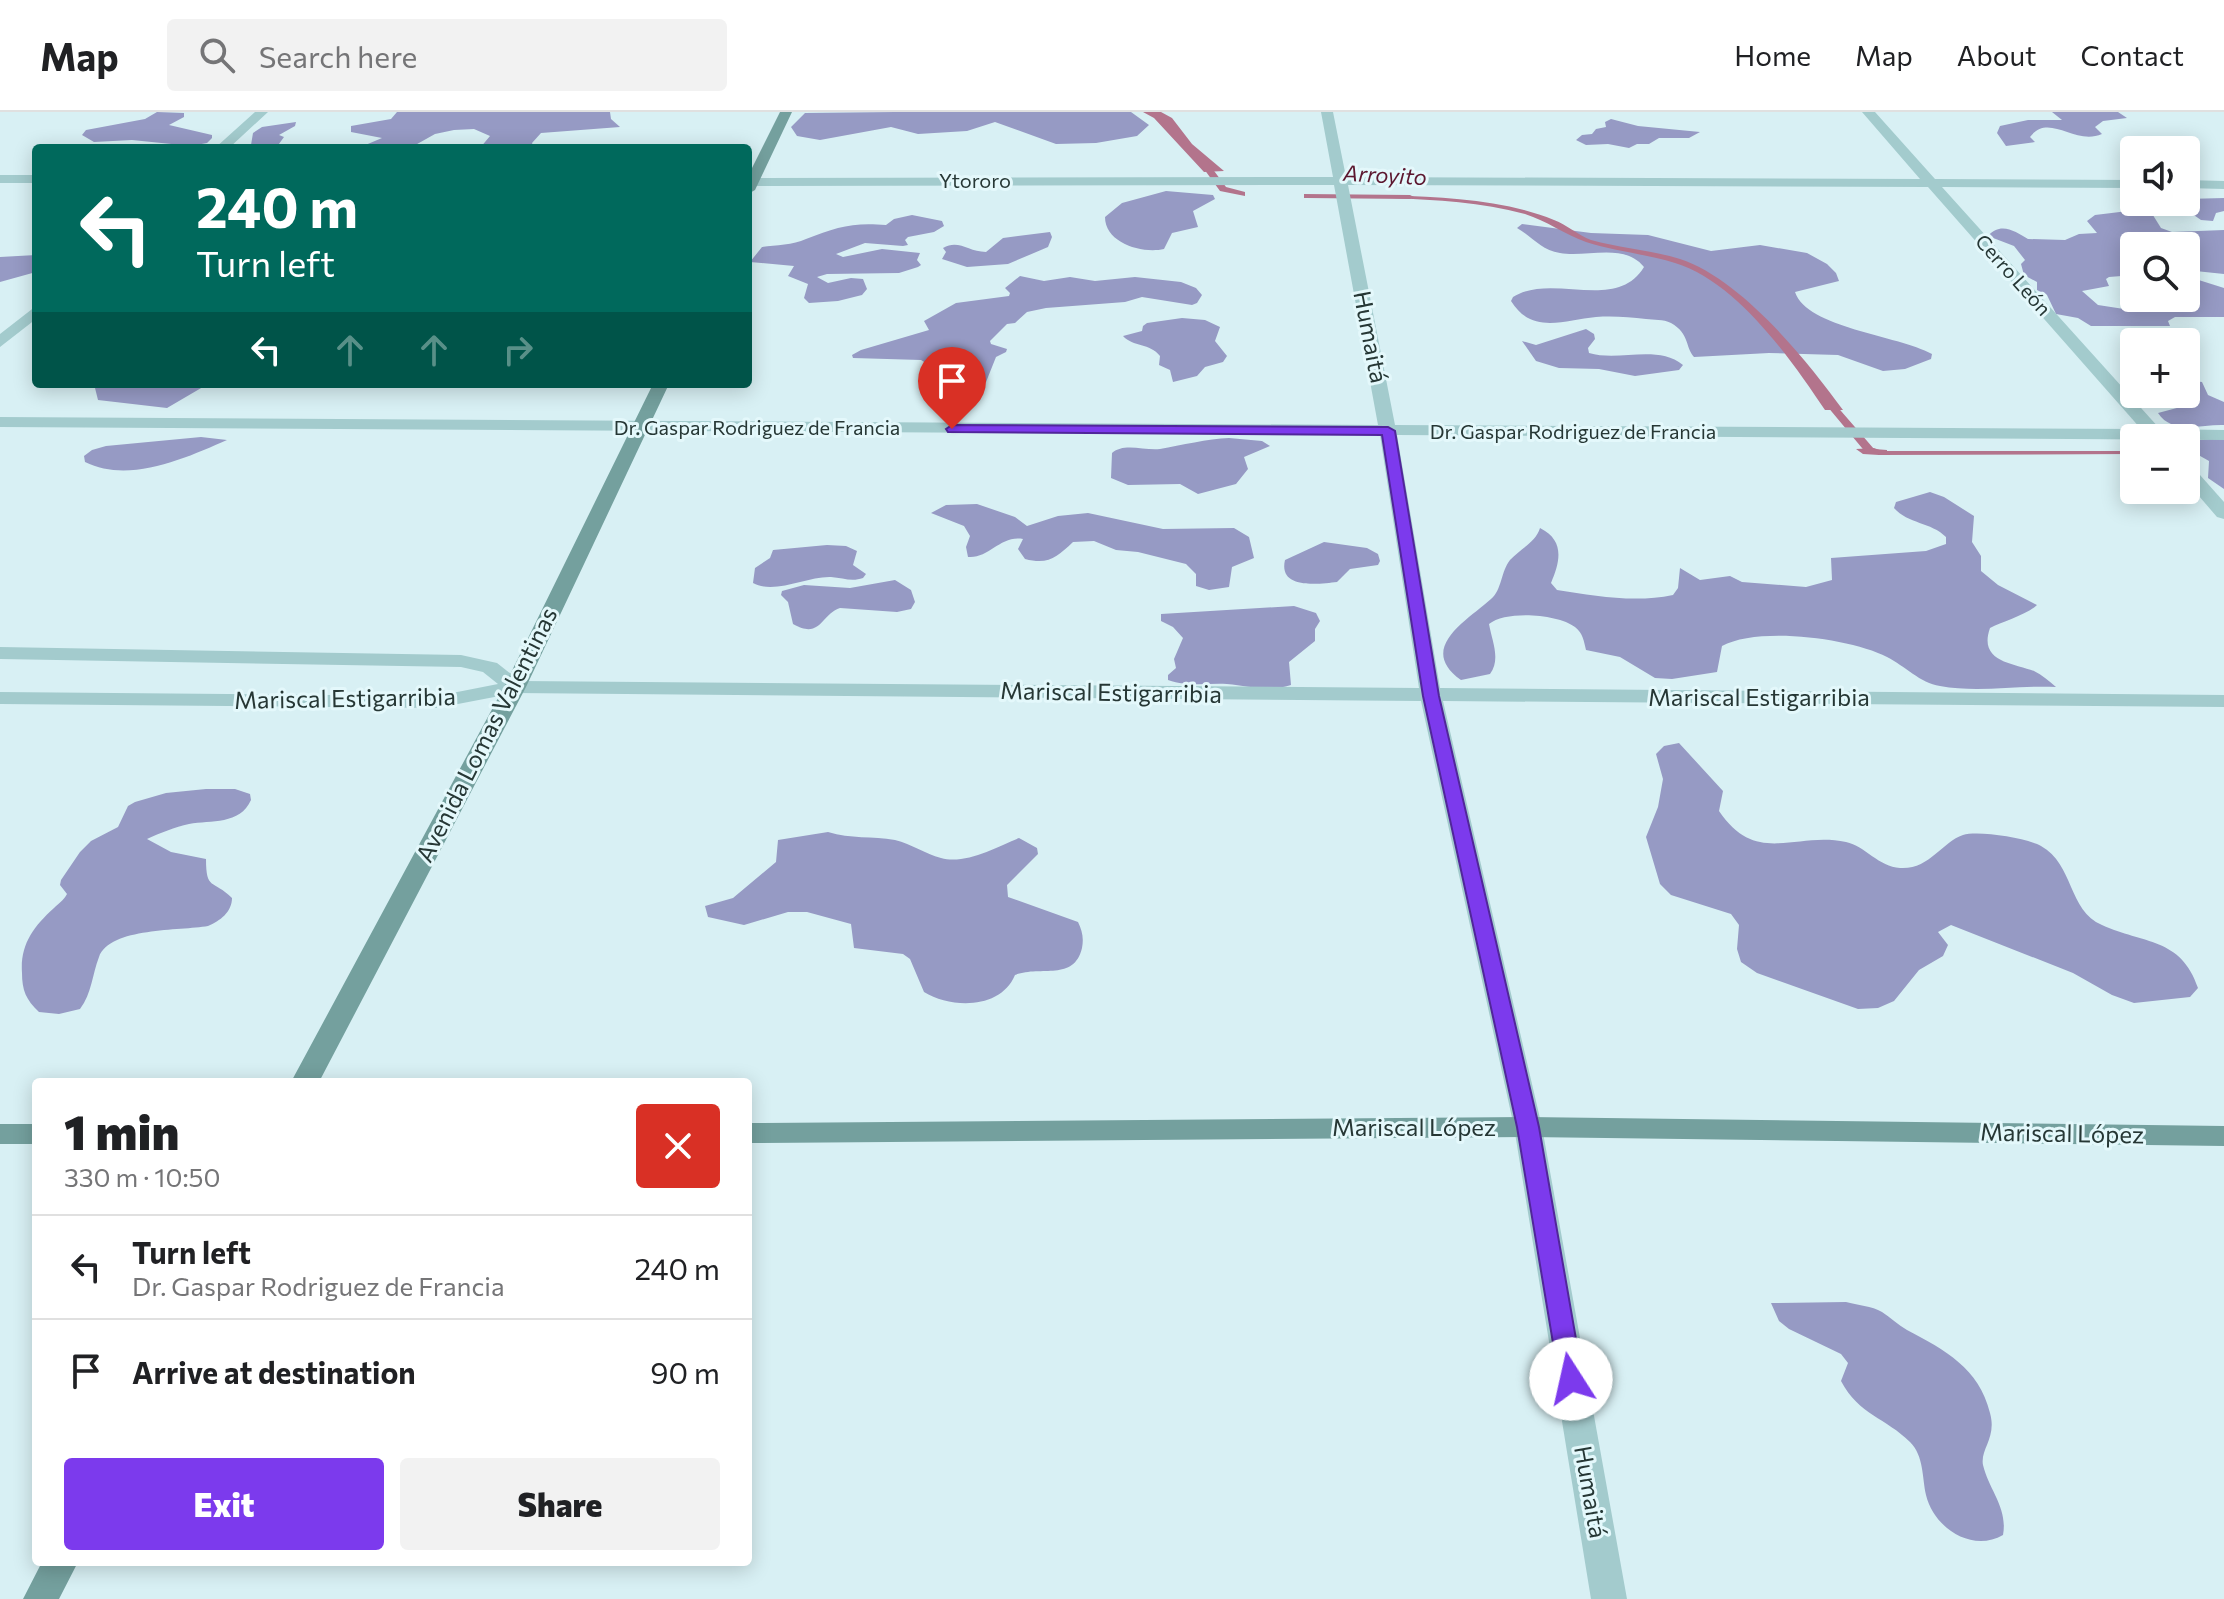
<!DOCTYPE html>
<meta charset="utf-8">
<style>
:root{--surface:#fff;--page:#f2f2f2;--text:#202124;--muted:#757577;--line:#e0e0e0;--accent:#7c3aed}
body{margin:0;font-family:Commissioner,sans-serif;background:var(--page);color:var(--text);height:100vh;display:flex;flex-direction:column;font-size:30px;white-space:nowrap}
*{box-sizing:border-box;margin:0}
p{font-size:26px;color:var(--muted)}
.icon{flex:none;width:44px;height:44px;fill:none;stroke:currentColor;stroke-width:2;stroke-linecap:round;stroke-linejoin:round}
.map{position:relative;flex:1;overflow:hidden}
.drawer{position:absolute;left:32px;top:966px;width:720px;height:488px;display:flex;flex-direction:column;background:var(--surface);border-radius:8px;box-shadow:0 4px 20px #0003}
.drawer>*{flex:none}
.guide{position:absolute;left:32px;top:32px;width:720px;height:244px;border-radius:8px;box-shadow:0 4px 20px #0003;background:#00695c;color:#fff;overflow:hidden}
.buttons{position:absolute;left:2120px;top:24px;display:grid;gap:16px}
.buttons a{display:grid;place-items:center;width:80px;height:80px;border-radius:8px;background:var(--surface);box-shadow:0 4px 20px #0003;font-size:40px}
.pin{position:absolute;display:grid;place-items:center;width:68px;height:68px;color:#fff;margin:-82px -34px;border-radius:50% 50% 50% 0;rotate:-45deg;box-shadow:0 0 8px #0007}
.pin .icon{rotate:45deg}
.me{position:absolute;width:88px;margin:-44px;rotate:350deg;stroke-linejoin:round;filter:drop-shadow(0 0 6px #0008)}
.turn{display:flex;align-items:center;gap:28px;height:168px;padding:0 32px;font-size:36px}
.turn .icon{width:104px;height:104px;stroke-width:2.5}
.turn b{display:block;font-size:56px;line-height:68px}
.lanes{display:flex;align-items:center;height:76px;padding:0 32px;background:#0003;justify-content:center;gap:40px;direction:ltr}
.lanes .off{opacity:.35}
.round{display:grid;place-items:center;flex:none;width:84px;height:84px;border-radius:8px;background:var(--page)}
.summary{display:flex;align-items:center;justify-content:space-between;height:136px;padding:0 32px}
h1{font-size:48px;font-weight:800;line-height:60px}
.action{display:flex;gap:16px;margin-top:auto;padding:16px 32px}
.action a{flex:1;height:92px;border-radius:8px;background:var(--accent);color:#fff;font-size:32px;font-weight:800;line-height:92px;text-align:center}
.action a+a{background:var(--page);color:var(--text)}
ul{padding:0;list-style:none}
li{display:flex;align-items:center;gap:24px;height:104px;padding:0 32px;border-top:2px solid var(--line)}
li div{flex:1}
li b{display:block;font-size:30px}
li em{font-style:normal}
header{display:flex;align-items:center;gap:48px;box-sizing:border-box;height:112px;padding:0 40px;background:var(--surface);border-bottom:2px solid var(--line)}
header strong{font-size:38px}
nav{display:flex;gap:44px;margin-inline-start:auto;font-size:28px}
.search{width:560px;height:72px;background:var(--page);display:flex;align-items:center;gap:20px;box-sizing:border-box;padding:0 28px;border-radius:8px;color:var(--muted);font-size:30px}
.map>svg:first-child{display:block}
.green{fill:#969ac4}
.water{fill:#b3748c}
.lines{fill:none;stroke-linecap:round;stroke-linejoin:round}
.stream{fill:#b3748c;fill-rule:evenodd}
.street{fill:#a3cbcd;fill-rule:evenodd}
.secondary{fill:#74a09e;fill-rule:evenodd}
.route{fill:#7c3aed;stroke:#51269a;stroke-width:2}
.labels{text-anchor:middle;stroke-width:6;stroke-linejoin:round;paint-order:stroke}
.far-street-label{font-size:20px;fill:#263735;stroke:#e4f8fb}
.far-water-label{font-size:22px;font-style:italic;fill:#5c172f;stroke:#e4f8fb}
.street-label{font-size:24px;fill:#263735;stroke:#e4f8fb}
</style>
<header>
<strong>Map</strong>
<div class="search"><svg class="icon" aria-label="search" viewBox="0 0 24 24"><circle cx="10" cy="10" r="6"/><path d="M15 15l6 6"/></svg>Search here</div>
<nav><a>Home</a><a>Map</a><a>About</a><a>Contact</a></nav>
</header>
<div class="map">
<svg width="2224" height="1487" viewBox="0 0 2224 1487">
<rect width="100%" height="100%" fill="#d8f0f4"/>
<path class="green" d="M157,0L184,1V5L169,13L212,23V26L207,31L191,34L132,28L94,30L82,23L86,18L145,7Z
M397,0H610L611,7L620,15L541,21L532,31L534,36H480L490,24L474,17L454,18L435,22L410,36H366L363,34L382,26L351,20V14L391,7Z
M895,0H1131L1149,13L1137,24L1096,31L1056,32L995,10L967,19L918,22L891,15L820,28L797,24L791,15L805,1Z
M2052,0H2118L2127,6L2103,9L2095,15L2102,22C2074,34 2049,0 2030,25L2035,30L2006,34L1997,21L2000,14L2028,8H2062Z
M1611,7L1638,14L1700,20L1689,26H1659L1649,32H1637L1629,36L1608,32L1586,33L1576,28L1582,23L1592,22L1596,17L1606,15L1605,10Z
M296,10L295,14L279,23L284,25L276,36H246L251,33L253,21L262,15Z
M1166,79L1213,83L1215,87L1193,99L1198,115L1172,121L1164,137C1142,142 1105,131 1105,105L1122,91Z
M2224,86V99L2216,101L2213,109L2201,108L2185,97L2165,93V90H2186V87Z
M2128,99L2151,100L2161,116L2172,120L2224,118V162L2186,158V134H2134V163L2109,165L2106,167L2109,174L2082,179L2098,193L2137,199L2174,198L2176,195L2168,186H2186V164L2224,176V205H2175L2168,209L2170,214H2091L2078,206L2056,202L2047,183L2037,178V170L2024,163L2021,152L2025,148L2014,134L1988,124C2001,109 2016,120 2028,127L2065,128L2079,122L2097,121L2087,109L2095,103Z
M912,103L942,109L944,114L934,120L908,125L905,128L908,133L903,134L865,131L836,142L843,145L882,137L920,141L917,148L921,153L918,155L899,161L827,162L817,165L828,171L851,166L863,167L867,177L862,183L838,189L809,191L804,186L808,172L788,164L794,154L750,150L762,135C776,133 793,133 806,127C836,115 853,110 886,113L894,107Z
M1522,112L1591,121L1648,123L1711,139L1760,133L1807,141L1827,152L1836,161L1839,169L1795,180C1807,216 1897,223 1932,242L1931,247L1905,257L1883,259L1838,243L1769,241L1694,245C1685,235 1690,222 1671,211C1663,207 1654,208 1646,207C1629,205 1613,204 1596,205C1564,208 1532,223 1511,189L1513,185C1552,160 1616,201 1644,155C1624,130 1586,146 1560,141C1541,138 1533,125 1517,116Z
M1050,120L1052,125L1048,135L1008,152L967,155L942,147L946,140L943,136C959,127 968,140 986,140L1003,126Z
M36,143V160L0,170V145Z
M1020,164L1044,169L1070,165L1095,169L1135,165L1181,170L1196,176L1202,183L1197,191L1192,193L1142,185L1125,190L1046,196L1027,200L1015,211L1007,212L990,229L991,232L1007,237L1006,240L996,245L986,270L973,275L939,277L928,265L934,256L921,248L853,246L852,243L861,238L929,218L924,209L956,191L1009,184L1010,181L1005,176Z
M1182,206L1205,208L1220,215L1215,229L1227,244L1223,250L1205,255L1197,264L1173,270L1170,258L1159,253L1160,244C1150,231 1133,235 1123,224L1142,219L1143,214L1147,211Z
M1586,217L1594,222L1595,227L1588,236L1589,241C1619,250 1657,232 1683,253L1679,258L1635,264L1599,257L1559,256L1536,249L1522,229L1536,233Z
M2186,268L2202,270L2208,283L2224,290V313C2202,312 2172,323 2158,301L2188,293L2183,287L2169,282H2186Z
M94,272H208L167,296L98,288Z
M201,325L227,328C186,346 129,372 85,350L84,344L92,338L106,334Z
M1229,326L1262,329L1270,334L1244,345L1248,357L1236,372L1198,382L1180,372L1128,373L1111,366L1112,341C1124,330 1145,339 1160,337C1181,333 1208,327 1229,326Z
M2224,326V377L2208,366L2209,349L2186,336V329Z
M1930,380L1944,385L1974,404L1972,430L1981,444V459L1998,473L2037,493C2028,502 2002,510 1990,516C1978,550 2013,551 2034,559C2042,563 2049,569 2056,575C2018,573 1978,581 1940,574C1920,571 1905,554 1887,545C1851,526 1758,514 1722,534L1717,560L1672,567L1655,566L1620,545L1586,538C1584,530 1583,521 1575,515C1558,502 1506,498 1489,512C1492,529 1501,547 1490,562L1461,568C1416,536 1468,508 1491,487C1502,478 1501,459 1510,448C1520,437 1536,430 1540,416C1564,428 1561,448 1551,471L1557,478C1595,484 1635,491 1673,483L1678,476L1680,456L1700,468L1730,464L1742,470L1806,475L1832,468L1831,446L1926,439L1946,432V425C1931,410 1908,412 1894,396L1896,390Z
M977,392L1015,405L1027,414L1058,404L1088,401L1163,417L1234,416L1249,425L1254,446L1232,455L1229,475L1209,478L1196,474V462L1186,452L1138,440L1116,438L1094,429L1073,430C1057,445 1049,453 1025,447L1018,437L1023,427C1000,423 989,447 968,445L966,435L970,424L964,414L931,401L946,393Z
M1324,430L1367,436L1378,442L1380,449L1378,453L1350,457L1337,470C1319,472 1278,478 1285,448Z
M827,433L846,434L857,439L853,453L866,462L863,466C852,470 843,466 831,465C807,464 775,483 753,471L755,456L770,446L773,438Z
M895,468L911,478L915,490L911,497L897,500L840,496C821,502 821,528 793,512L788,490L781,483L782,479L804,473L850,476Z
M1294,494L1316,501L1320,509L1315,517V529L1289,550L1291,573C1269,580 1249,574 1227,572C1206,571 1189,575 1168,568V563L1176,556L1174,547L1183,526L1173,515L1161,509V502Z
M1679,631L1723,679L1719,699C1757,755 1795,719 1846,730C1865,734 1879,755 1900,756C1929,758 1942,730 1963,723C1978,718 2027,726 2041,734C2074,752 2068,799 2102,813C2143,832 2181,825 2198,876L2190,885L2134,891L2112,883L2073,861L1951,813L1938,820L1948,833L1943,844L1919,858L1894,889L1878,896L1858,897L1757,861L1741,850L1737,837L1739,813L1731,802L1671,783L1660,772L1646,725L1658,695L1663,667L1656,642L1664,634Z
M206,677H235L250,682L251,688C240,713 211,708 189,712C175,715 160,721 147,727L171,740L206,747C206,779 213,767 232,786C232,800 220,809 208,814C180,819 110,815 99,845C92,863 92,881 80,897L59,902L39,900C26,888 22,878 22,861C20,833 33,815 54,796C59,791 63,789 67,782L60,773L61,768L80,740L91,729L118,715L128,694L135,690L166,681Z
M828,720C851,727 872,724 895,728C912,732 925,742 941,746C965,753 997,735 1019,726L1037,736L1038,742L1007,773L1008,785L1078,810C1082,818 1084,826 1082,836C1074,870 1040,853 1015,863C1001,897 952,897 924,880L910,847L903,842L854,836L851,812L807,800H788L744,813L708,805L705,794L733,786L776,750L778,728Z
M1846,1190C1857,1193 1872,1194 1882,1200C1890,1205 1898,1213 1907,1218C1945,1238 1979,1256 1990,1301C1997,1326 1980,1337 1983,1353C1989,1378 2008,1396 2003,1423C1972,1441 1934,1416 1926,1383C1922,1365 1924,1344 1910,1330C1886,1306 1859,1303 1841,1269L1848,1251L1841,1242L1789,1217L1779,1209L1771,1191Z"/>
<path class="water" d="M1143,0H1161L1172,6L1192,32L1224,59L1204,60L1154,6Z
M1392,83C1447,86 1502,87 1554,108C1567,113 1578,123 1591,128C1620,136 1651,138 1680,147C1741,167 1806,247 1843,298H1825C1790,246 1737,170 1675,151C1646,142 1614,139 1586,130C1564,122 1547,109 1525,102C1481,90 1437,88 1392,86Z
M1874,336L1882,339H2130L2133,342L1879,343L1863,342L1856,337Z"/>
<g class="lines">
<path class="stream" d="M1197,44H1203L1226,75L1245,80V84L1220,79L1196,46Z
M1304,82L1410,83L1414,85L1410,87L1307,86H1304Z
M1822,284H1828L1874,337L1887,338V342H1867L1822,288Z"/>
<path class="street" d="M255,0H268L229,36H215Z
M1321,0H1333L1346,65L1920,67L1862,0H1875L1935,67L2134,68V76L1942,75L2160,317L2224,318V328L1397,323L1440,576L2224,583V595L1443,589L1542,1015L1627,1487H1591L1514,1015L1421,589L515,581L437,596L0,592V580L437,584L498,572L483,560L461,555L0,547V535L461,543L497,551L520,569L1419,576L1380,323L0,315V305L1378,313L1334,73L748,74V66L1333,65ZM1348,73L1928,75L2141,317L1395,313Z
M0,63H36V71H0Z
M2186,68L2224,69V77L2186,76Z
M36,194V207L0,235V222Z
M2186,353L2192,354L2224,390V407L2217,405L2186,369Z"/>
<path class="secondary" d="M780,0H792L755,78L748,82V64Z
M653,272H669L526,575L319,970H291L504,575Z
M1528,1005L2224,1014V1034L1528,1025L748,1031V1011Z
M0,1012H36V1032H0Z
M42,1450H78L59,1487H23Z"/>
</g>
<path class="route" d="M952,313L1388,315L1395,319L1439,584L1539,1015L1583,1267L1580,1273L1571,1276L1562,1273L1559,1267L1517,1015L1423,584L1382,323L948,320L946,317Z"/>
<g class="labels">
<g class="far-street-label">
<text x="975" y="76">Ytororo</text>
<text transform="translate(2013 163) rotate(48)" y="7">Cerro León</text>
<text x="757" y="323">Dr. Gaspar Rodriguez de Francia</text>
<text x="1573" y="327">Dr. Gaspar Rodriguez de Francia</text>
</g>
<g class="far-water-label">
<text transform="translate(1385 63) rotate(3)" y="8">Arroyito</text>
</g>
<g class="street-label">
<text transform="translate(1370 225) rotate(79)" y="8">Humaitá</text>
<text transform="translate(1111 581) rotate(1)" y="8">Mariscal Estigarribia</text>
<text x="1759" y="594">Mariscal Estigarribia</text>
<text transform="translate(345 587) rotate(-1)" y="8">Mariscal Estigarribia</text>
<text transform="translate(487 623) rotate(-63)" y="8">Avenida Lomas Valentinas</text>
<text x="1414" y="1024">Mariscal López</text>
<text transform="translate(2062 1022) rotate(1)" y="8">Mariscal López</text>
<text transform="translate(1590 1380) rotate(80)" y="8">Humaitá</text>
</g>
</g>
</svg>
<div class="buttons">
<a><svg class="icon" aria-label="sound" viewBox="0 0 24 24"><path d="M4 9h4l5-4v14l-5-4H4zM17 9q2 3 0 6"/></svg></a>
<a><svg class="icon" aria-label="search" viewBox="0 0 24 24"><circle cx="10" cy="10" r="6"/><path d="M15 15l6 6"/></svg></a>
<a>+</a>
<a>−</a>
</div>
<div class="pin" style="left:952px;top:317px;background:#d93025"><svg class="icon" aria-label="arrive" viewBox="0 0 24 24"><path d="M6 21V4h12l-3 4 3 4H6"/></svg></div>
<svg class="me" style="left:1571px;top:1267px" viewBox="-20 -20 40 40"><circle r="19" fill="#fff"/><path d="M0-13L10 11 0 6-10 11z" fill="#7c3aed"/></svg>
<div class="guide">
<div class="turn"><svg class="icon" aria-label="left" viewBox="0 0 24 24"><path d="M17 20v-9H6M10 6l-5 5 5 5"/></svg><div><b>240 m</b>Turn left</div></div>
<div class="lanes"><svg class="icon" aria-label="left" viewBox="0 0 24 24"><path d="M17 20v-9H6M10 6l-5 5 5 5"/></svg><svg class="icon off" aria-label="ahead" viewBox="0 0 24 24"><path d="M12 20V5M6 11l6-6 6 6"/></svg><svg class="icon off" aria-label="ahead" viewBox="0 0 24 24"><path d="M12 20V5M6 11l6-6 6 6"/></svg><svg class="icon off" aria-label="right" viewBox="0 0 24 24"><path d="M7 20v-9h11M14 6l5 5-5 5"/></svg></div>
</div>
<section class="drawer">
<div class="summary"><div><h1>1 min</h1><p>330 m · 10:50</p></div><a class="round" style="background:#d93025;color:#fff"><svg class="icon" aria-label="close" viewBox="0 0 24 24"><path d="M6 6l12 12M18 6L6 18"/></svg></a></div>
<ul>
<li><svg class="icon" aria-label="left" viewBox="0 0 24 24"><path d="M17 20v-9H6M10 6l-5 5 5 5"/></svg><div><b>Turn left</b><p>Dr. Gaspar Rodriguez de Francia</p></div><em>240 m</em></li>
<li><svg class="icon" aria-label="arrive" viewBox="0 0 24 24"><path d="M6 21V4h12l-3 4 3 4H6"/></svg><div><b>Arrive at destination</b></div><em>90 m</em></li>
</ul>
<div class="action"><a>Exit</a><a>Share</a></div>
</section>
</div>
